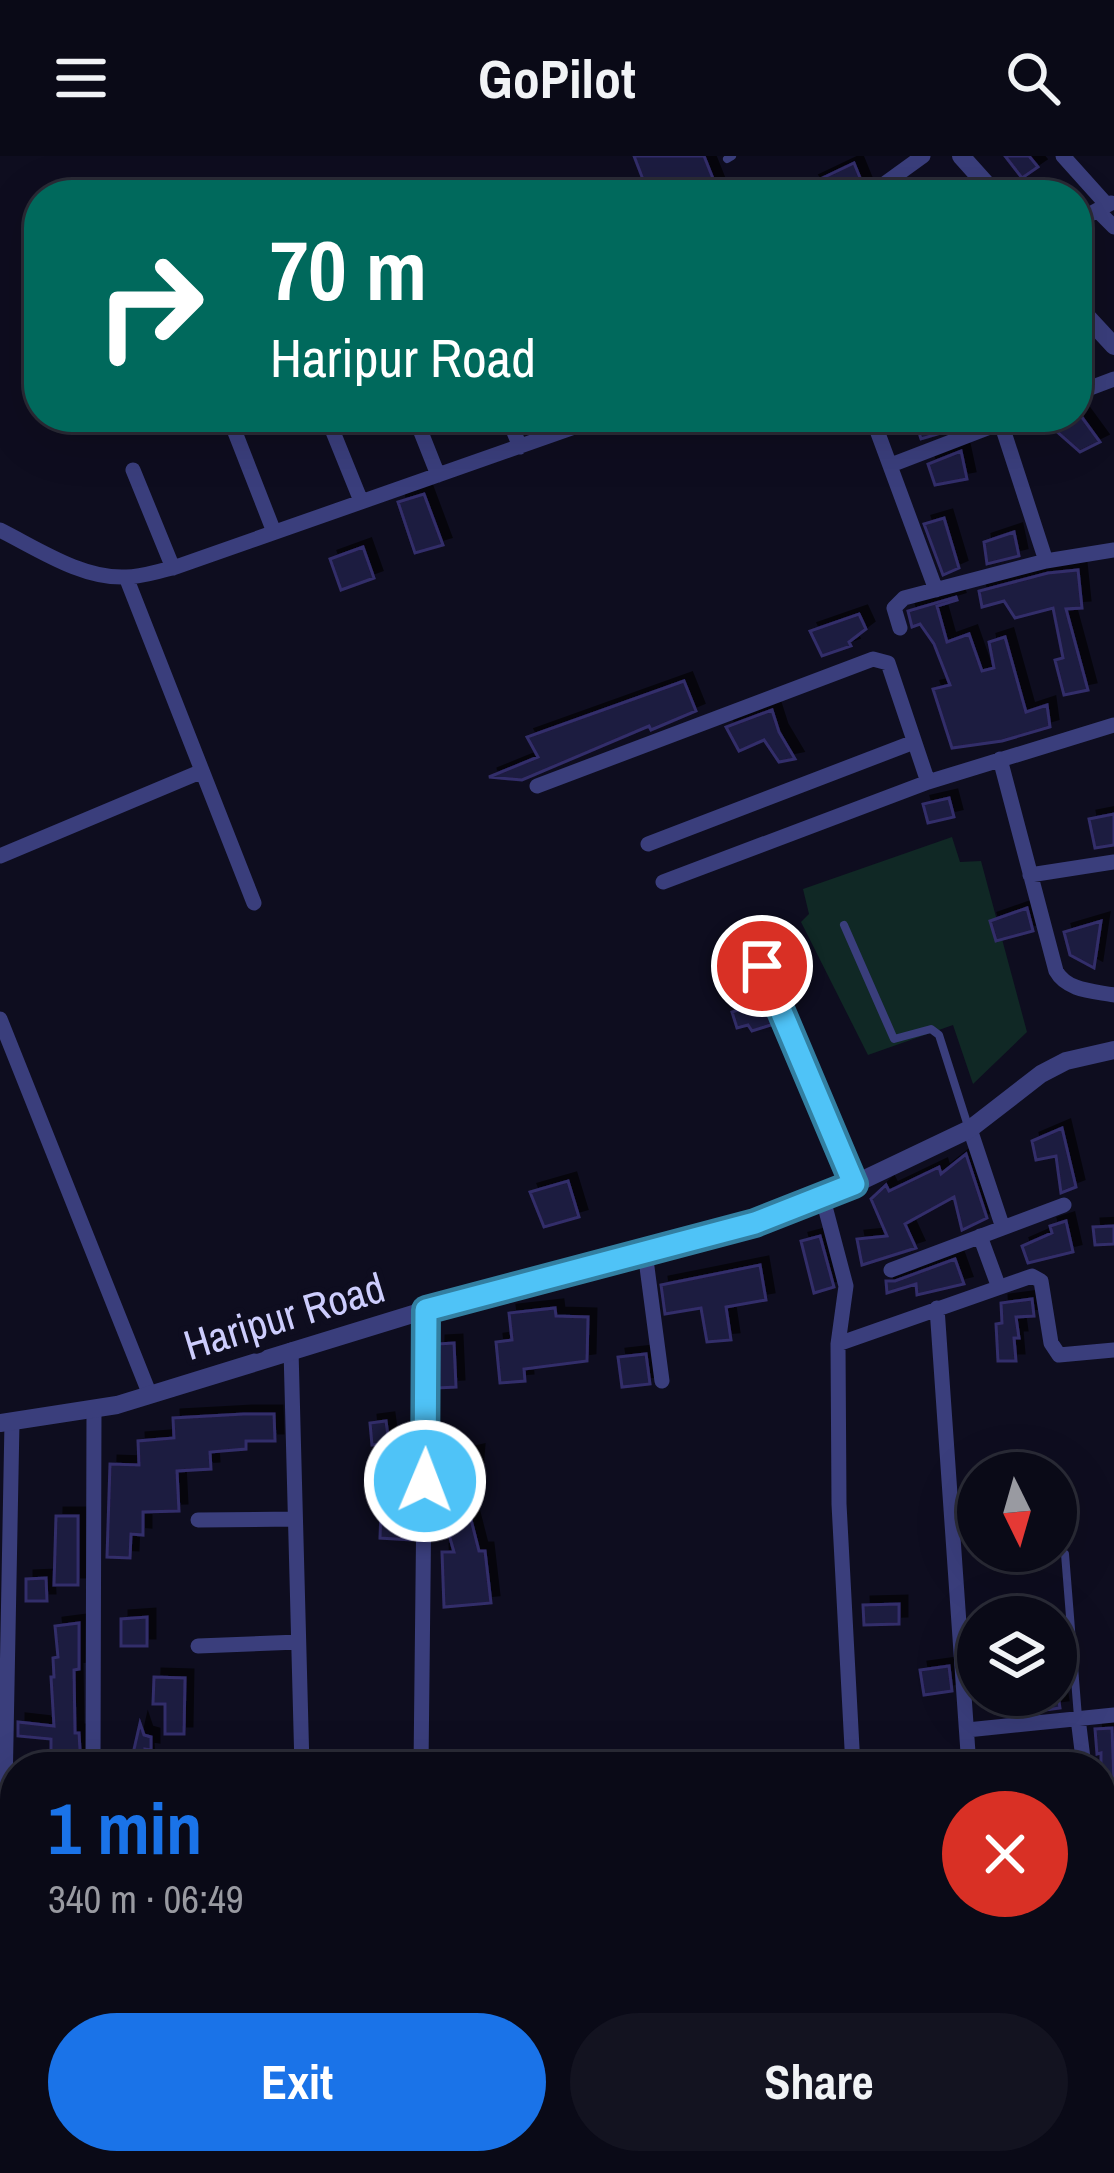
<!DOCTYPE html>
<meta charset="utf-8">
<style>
:root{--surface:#0a0a17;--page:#131320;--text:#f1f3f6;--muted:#999aa1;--line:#2a2b36;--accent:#1a73e8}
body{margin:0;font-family:"Archivo Narrow",sans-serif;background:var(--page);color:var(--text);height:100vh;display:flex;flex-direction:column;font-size:45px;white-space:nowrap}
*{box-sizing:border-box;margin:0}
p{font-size:39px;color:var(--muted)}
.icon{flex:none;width:66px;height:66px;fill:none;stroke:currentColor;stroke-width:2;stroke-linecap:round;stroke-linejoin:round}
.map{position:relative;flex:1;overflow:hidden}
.side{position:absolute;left:0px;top:1596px;width:1116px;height:423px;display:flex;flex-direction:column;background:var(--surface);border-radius:48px 48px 0 0;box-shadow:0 12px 48px #0002,0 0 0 3px var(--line)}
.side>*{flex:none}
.hud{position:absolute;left:24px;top:24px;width:1068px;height:252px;border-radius:48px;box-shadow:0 12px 48px #0002,0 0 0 3px var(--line);background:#00695c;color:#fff;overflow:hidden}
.needle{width:78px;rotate:175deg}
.buttons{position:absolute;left:957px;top:1296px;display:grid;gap:24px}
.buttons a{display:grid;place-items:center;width:120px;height:120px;border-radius:50%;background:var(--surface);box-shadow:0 12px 48px #0002,0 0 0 3px var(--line);font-size:60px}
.pin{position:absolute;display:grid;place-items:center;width:102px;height:102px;color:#fff;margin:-51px;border:6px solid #fff;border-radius:50%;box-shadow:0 3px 12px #0007}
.me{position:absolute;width:132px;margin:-66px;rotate:1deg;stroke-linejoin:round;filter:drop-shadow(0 0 9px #0008)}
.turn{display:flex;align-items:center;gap:42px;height:252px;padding:0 48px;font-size:54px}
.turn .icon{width:156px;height:156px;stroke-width:2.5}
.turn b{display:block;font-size:84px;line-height:102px}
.round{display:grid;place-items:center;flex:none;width:126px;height:126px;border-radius:63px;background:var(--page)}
.overview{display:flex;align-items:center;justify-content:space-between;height:204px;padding:0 48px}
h1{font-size:72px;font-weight:800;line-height:90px;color:var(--accent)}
.button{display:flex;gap:24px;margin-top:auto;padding:24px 48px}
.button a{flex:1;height:138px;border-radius:72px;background:var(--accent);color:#fff;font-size:48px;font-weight:800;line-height:138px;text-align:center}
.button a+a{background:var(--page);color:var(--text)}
header{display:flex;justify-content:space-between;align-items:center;height:156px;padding:0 48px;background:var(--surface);font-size:54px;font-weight:800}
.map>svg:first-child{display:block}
.green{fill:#102825}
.water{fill:#0e2742}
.building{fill:#1e1a3f;stroke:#332d6a;stroke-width:3;filter:url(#shadow)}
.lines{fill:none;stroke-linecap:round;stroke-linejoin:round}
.service{stroke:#3a3e7c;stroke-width:8}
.minor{stroke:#3a3e7c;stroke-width:15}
.tertiary{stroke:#3a3e7c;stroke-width:18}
.route-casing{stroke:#337fa1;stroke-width:30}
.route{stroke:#4fc3f7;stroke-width:21}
.labels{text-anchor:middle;stroke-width:12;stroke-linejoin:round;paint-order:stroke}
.street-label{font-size:42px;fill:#cdcdfd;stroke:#0e0d1f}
</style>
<header><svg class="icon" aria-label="menu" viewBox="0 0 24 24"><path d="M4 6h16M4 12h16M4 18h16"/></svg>GoPilot<svg class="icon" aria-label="search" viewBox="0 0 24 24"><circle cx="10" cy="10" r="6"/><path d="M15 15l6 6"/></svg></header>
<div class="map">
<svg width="1114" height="2017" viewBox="0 0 1114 2017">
<defs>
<filter id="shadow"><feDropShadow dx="8" dy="-8" stdDeviation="0" flood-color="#0009"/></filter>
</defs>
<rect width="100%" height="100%" fill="#0e0d1f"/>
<path class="green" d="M952,681L960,706L981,705L1027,876L973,928L953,869L868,899L801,766L809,758L803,733Z"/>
<path class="water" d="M0,1981L15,1990V2004H38L60,2017H0Z"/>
<path class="building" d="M634,0H704L716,30L690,39H649Z
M1005,0H1029L1038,11L1022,22Z
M854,7L863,29L857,39H821L812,27Z
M1081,260L1100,286L1080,296L1054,273Z
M936,261L941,277L921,283L916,267Z
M961,295L967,323L935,329L928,308Z
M424,338L443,389L415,397L398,346Z
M944,362L959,412L943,419L924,368Z
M1014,376L1019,400L987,408L984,386Z
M363,391L374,422L341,434L330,403Z
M1078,414L1082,452L1066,453L1088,534L1064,539L1055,504L1063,502L1053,452L1015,462L1004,445L982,451L979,435L1048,417Z
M956,441L957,444L937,450L947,486L969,478L982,515L994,512L989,486L1005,481L1026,556L1047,549L1050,571L1002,585L952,592L933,533L950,529L934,488L920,468L912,471L908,455Z
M859,458L866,473L849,486L851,490L822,500L810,475Z
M684,525L696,555L651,574L649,570L522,624L489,621L538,601L527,581Z
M772,554L779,576L795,603L779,606L764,584L739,595L726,571Z
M949,642L954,661L928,667L923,648Z
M1114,658V689L1095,692L1089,663Z
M1027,752L1033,775L996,785L990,765Z
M1101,765L1094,812L1070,799L1064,776Z
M764,844L774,868L752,875L748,869L737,872L732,856L741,853V848Z
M1062,972L1076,1031L1061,1037L1056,1000L1036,1004L1032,985Z
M966,998L987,1062L962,1074L954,1041L905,1068L916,1092L862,1109L857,1083L887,1080L871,1043L886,1029L889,1035L939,1011L941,1018Z
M568,1025L579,1061L544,1071L530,1036Z
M1066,1065L1073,1096L1028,1107L1022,1090L1052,1077L1050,1070Z
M1114,1070V1088L1095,1089L1093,1071Z
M820,1080L834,1131L814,1137L801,1085Z
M955,1103L964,1128L917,1139L916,1128L887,1137L886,1125H895Z
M760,1109L766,1144L726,1151L731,1184L707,1186L701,1152L665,1158L661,1129Z
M1032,1143L1034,1160L1016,1161L1019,1182H1014L1016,1205H998L996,1168L1002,1167L1001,1147Z
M555,1152L556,1160L588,1161L587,1205L524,1213L525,1225L500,1227L496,1186L512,1184L509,1157Z
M454,1187L456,1231L437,1232L438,1188Z
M646,1198L650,1228L622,1231L618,1201Z
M244,1258H274L275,1285H246V1293L210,1296L211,1313L177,1315L179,1355L143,1356V1379L131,1378L130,1402L107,1401L110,1308L139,1309L138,1285L174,1282L173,1262Z
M386,1265L389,1287L372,1289L370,1267Z
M476,1297L472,1347L467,1348L479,1395H485L491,1447L444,1451L442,1396H454L442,1354L448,1353L444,1304Z
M409,1323L411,1384L380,1382L381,1354H377L373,1328Z
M56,1360H78V1429H54Z
M46,1422L47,1445H26V1423Z
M899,1448V1468L864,1469L863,1449Z
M147,1461V1490H121V1463Z
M79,1467V1513L74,1514L75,1577H79L81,1611H51V1583L18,1580V1566L54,1570L51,1521H54L53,1502L58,1501L55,1470Z
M949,1510L952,1535L924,1539L920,1514Z
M154,1521L185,1522L184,1578H165V1548H153Z
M1028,1539H1058L1060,1552L1030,1556Z
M140,1567L144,1579L151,1581V1594L145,1593L146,1611H130Z
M1112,1572L1114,1627L1101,1628V1597L1097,1598L1095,1573Z"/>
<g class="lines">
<path class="service" d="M727,3L732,0
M844,769L894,883L931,873L939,879L968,970
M1065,1398L1078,1561"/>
<path class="minor" d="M1063,0L1107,49
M869,39L923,0
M1098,55L1114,71
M1077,65L1111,47
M1077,237L1114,223
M327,261L361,345
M415,261L438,319
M508,261L520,291
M872,261L936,434
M231,266L274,376
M1001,267L1046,405
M891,309L1016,261
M133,314L173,412
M0,374C38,393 82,423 126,421C141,421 158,415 173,412L603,261
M126,421L254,747
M900,472L894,452L904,442L1046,405L1114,394
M1000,603L1056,815C1067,835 1094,835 1114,839
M537,630L873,503L888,507L928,626
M648,688L914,586
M0,700L200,616
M1030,719L1114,706
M663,726L928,626L1114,569
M762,810L855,1028
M0,863L150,1239
M970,973L1003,1072
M823,1043L846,1130L838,1188L839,1348L853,1611
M980,1080L998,1129
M645,1096L662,1225
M891,1114L1064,1049
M937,1152L969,1611
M838,1188L1032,1120L1041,1125L1051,1187L1059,1199L1114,1194
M291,1194L302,1611
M198,1364L295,1363
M198,1490L298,1486
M1078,1562L1084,1611
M967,1574L1114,1559
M93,1611L94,1254
M421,1611L426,1154
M3,1740L12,1266
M1101,1770L1109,1838
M863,2004V2013
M959,2004L960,2017
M1015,2004L1016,2017"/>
<path class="tertiary" d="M961,0L996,39
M1077,150L1114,190
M0,1267L117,1249L426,1154L755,1067L823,1043L970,973L1041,918L1066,905L1114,894"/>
</g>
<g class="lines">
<g class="route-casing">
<path id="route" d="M425,1325L426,1154L755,1067L854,1028L762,810"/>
</g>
<use href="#route" class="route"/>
</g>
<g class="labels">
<g class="street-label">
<text transform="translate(284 1160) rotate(-17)" y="15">Haripur Road</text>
</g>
</g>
</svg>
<div class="buttons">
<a><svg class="needle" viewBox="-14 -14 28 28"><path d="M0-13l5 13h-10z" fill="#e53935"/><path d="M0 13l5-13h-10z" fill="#999aa1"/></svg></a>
<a><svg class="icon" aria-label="layers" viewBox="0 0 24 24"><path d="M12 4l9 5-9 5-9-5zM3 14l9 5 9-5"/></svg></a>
</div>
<div class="pin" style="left:762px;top:810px;background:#d93025"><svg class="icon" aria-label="arrive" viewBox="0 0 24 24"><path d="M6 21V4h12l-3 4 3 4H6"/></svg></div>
<svg class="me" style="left:425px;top:1325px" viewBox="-20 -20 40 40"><circle r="17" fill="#4fc3f7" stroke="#fff" stroke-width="3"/><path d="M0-11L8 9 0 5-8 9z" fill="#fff"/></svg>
<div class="hud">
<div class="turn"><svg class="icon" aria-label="right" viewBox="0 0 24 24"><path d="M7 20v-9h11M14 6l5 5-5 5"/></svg><div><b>70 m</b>Haripur Road</div></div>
</div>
<section class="side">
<div class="overview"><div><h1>1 min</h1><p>340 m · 06:49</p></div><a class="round" style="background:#d93025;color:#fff"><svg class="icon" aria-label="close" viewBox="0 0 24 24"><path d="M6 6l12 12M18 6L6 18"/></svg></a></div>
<div class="button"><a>Exit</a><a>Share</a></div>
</section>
</div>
